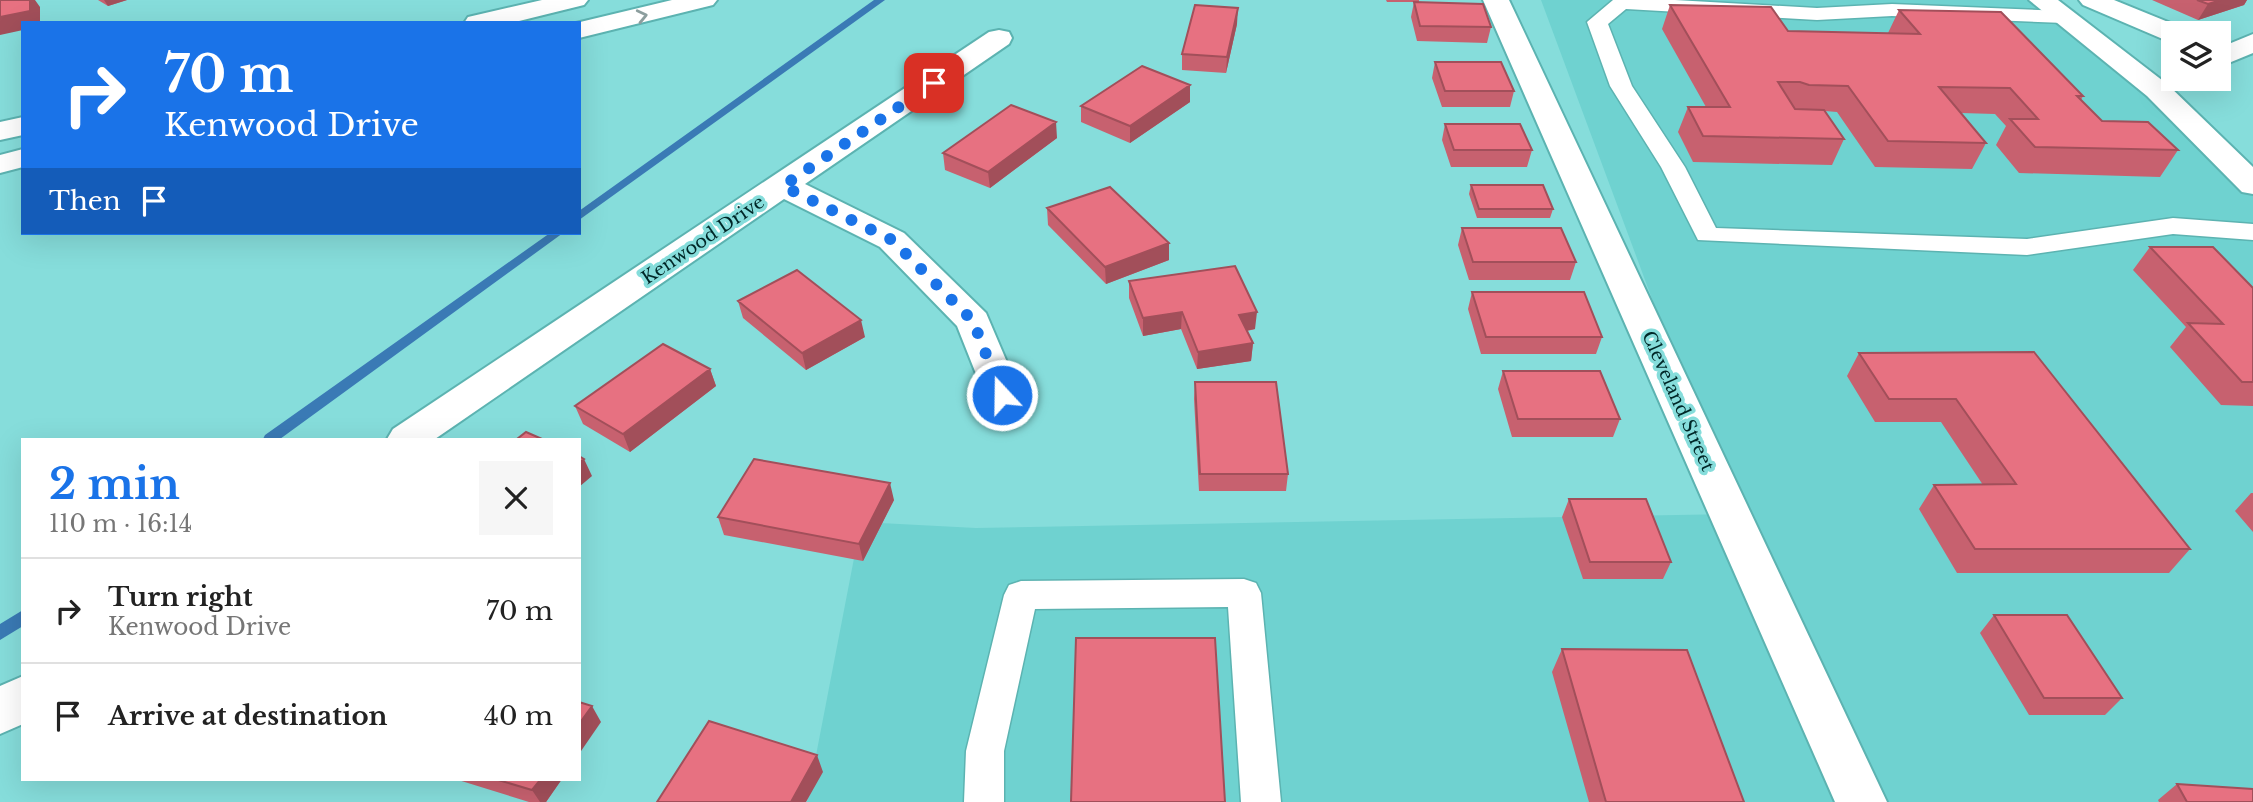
<!DOCTYPE html>
<meta charset="utf-8">
<style>
:root{--surface:#fff;--page:#f6f6f6;--text:#222;--muted:#767676;--line:#e0e0e0;--accent:#1a73e8}
body{margin:0;font-family:"Libre Baskerville",serif;background:var(--page);color:var(--text);height:100vh;display:flex;flex-direction:column;font-size:26px;white-space:nowrap}
*{box-sizing:border-box;margin:0}
p{font-size:23px;color:var(--muted)}
.icon{flex:none;width:38px;height:38px;fill:none;stroke:currentColor;stroke-width:2;stroke-linecap:round;stroke-linejoin:round}
.map{position:relative;flex:1;overflow:hidden}
.details{position:absolute;left:21px;top:438px;width:560px;height:343px;display:flex;flex-direction:column;background:var(--surface);border-radius:0px;box-shadow:0 7px 28px #0002}
.details>*{flex:none}
.hud{position:absolute;left:21px;top:21px;width:560px;height:214px;border-radius:0px;box-shadow:0 7px 28px #0002;background:#1a73e8;color:#fff;overflow:hidden}
.controls{position:absolute;left:2161px;top:21px;display:grid;gap:14px}
.controls a{display:grid;place-items:center;width:70px;height:70px;border-radius:0px;background:var(--surface);box-shadow:0 7px 28px #0002;font-size:35px}
.pin{position:absolute;display:grid;place-items:center;width:60px;height:60px;color:#fff;margin:-30px;border-radius:14px;box-shadow:0 4px 10px #0006}
.me{position:absolute;width:77px;margin:-38px;rotate:339deg;stroke-linejoin:round;filter:drop-shadow(0 0 5px #0008)}
.turn{display:flex;align-items:center;gap:24px;height:147px;padding:0 28px;font-size:32px}
.turn .icon{width:91px;height:91px;stroke-width:2.5}
.turn b{display:block;font-size:49px;line-height:60px}
.then{display:flex;align-items:center;height:66px;padding:0 28px;background:#0003;gap:14px;font-size:26px}
.round{display:grid;place-items:center;flex:none;width:74px;height:74px;border-radius:0px;background:var(--page)}
.headline{display:flex;align-items:center;justify-content:space-between;height:119px;padding:0 28px}
h1{font-size:42px;font-weight:800;line-height:52px;color:var(--accent)}
ul{padding:0;list-style:none}
li{display:flex;align-items:center;gap:21px;height:105px;padding:0 28px;border-top:2px solid var(--line)}
li div{flex:1}
li b{display:block;font-size:26px}
li em{font-style:normal}
.map>svg:first-child{display:block}
.built{fill:#6fd2d0}
.lines{fill:none;stroke-linecap:round;stroke-linejoin:round}
.stream{fill:#3a7ab5;fill-rule:evenodd}
.service-casing{stroke:#5cb3b1;stroke-width:3}
.minor-casing{stroke:#5cb3b1;stroke-width:4}
.secondary-casing{stroke:#5cb3b1;stroke-width:4}
.service{fill:#fff;fill-rule:evenodd}
.minor{fill:#fff;fill-rule:evenodd}
.secondary{fill:#fff;fill-rule:evenodd}
.wall{fill:#c7616f}
.shaded-wall{fill:#a24f5a}
.building{fill:#e77181;stroke:#a24f5a;stroke-width:2}
.oneway{stroke:#8c9e9e}
.route{stroke:#1a73e8;stroke-width:12;stroke-dasharray:0 21.6}
.labels{text-anchor:middle;stroke-width:7;stroke-linejoin:round;paint-order:stroke}
.street-label{font-size:18px;fill:#002727;stroke:#86dddb}
</style>
<div class="map">
<svg width="2253" height="802" viewBox="0 0 2253 802">
<rect width="100%" height="100%" fill="#86dddb"/>
<path class="built" d="M1541,0H2052L2117,45L2253,171V802H807L861,522L976,528L1732,514Z"/>
<g class="lines">
<path class="stream" d="M874,0H885L579,220V211Z
M550,233H563L280,439H263L265,435Z
M23,610V626L0,640V624Z"/>
<g class="service-casing">
<path id="service" d="M1613,0H1675L1817,8L1892,4L2064,11L2071,13L2074,17L2071,21L2064,23L1892,16L1817,20L1626,9L1608,24L1632,86L1685,167L1716,228L2027,239L2173,218L2253,224V240L2173,234L2027,255L1698,240L1661,167L1610,86L1587,22Z
M1244,579L1256,583L1261,593L1281,802H1241L1228,607L1035,609L1004,751V802H964L966,751L1004,595L1009,585L1021,581Z"/>
</g>
<g class="minor-casing">
<path id="minor" d="M1483,0H1509L1887,802H1835Z
M2029,0H2058L2167,84L2253,167V194L2242,192L2147,96Z
M2079,0H2114L2183,28L2187,33H2174V42L2165,40L2083,5Z
M999,30L1009,32L1012,38L1009,44L805,184L904,233L986,313L1021,395L1016,404L1002,408L988,404L957,326L880,247L784,199L435,439H387L393,429L989,32Z
M2253,34V53L2219,67V48Z
M23,676V724L0,734V686Z"/>
</g>
<g class="secondary-casing">
<path id="secondary" d="M542,0H588L584,5L511,23H464L468,17Z
M672,0H717L713,5L579,38V23H576Z
M23,117V135L0,140V122Z
M23,149V167L0,173V155Z"/>
</g>
<use href="#service" class="service"/>
<use href="#minor" class="minor"/>
<use href="#secondary" class="secondary"/>
</g>
<path class="wall" d="M98,0H127L108,6Z
M1386,0H1419V2L1491,27L1487,43L1417,41L1411,17L1414,2H1387Z
M2152,0H2247L2244,5L2198,20Z
M1670,5L1788,31L1888,33L1899,10L2083,96L2081,100L2102,121L2178,150L2160,177L2019,173L1996,145L2006,126L1995,114L1961,113L1986,143L1972,169L1875,167L1837,112L1825,111L1844,139L1832,165L1693,162L1678,132L1688,107H1706L1662,29Z
M1237,24L1226,73L1182,70V54Z
M1435,62L1514,91L1510,107H1442L1432,78Z
M1190,85V102L1130,143L1081,122V106Z
M1445,124L1532,150L1527,167H1451L1442,140Z
M1057,138L990,188L945,170L943,153Z
M1471,185L1553,209L1550,218H1477L1469,194Z
M1047,208L1169,243V260L1106,284L1048,225Z
M1462,228L1576,262L1570,280H1469L1458,245Z
M2150,247L2253,288V406L2221,405L2170,347L2186,327L2133,270Z
M1129,281L1255,329L1247,331L1253,343L1251,361L1197,369L1181,329L1143,336L1129,298Z
M1472,292L1602,337L1596,354H1481L1468,309Z
M738,301L865,337L806,370L743,318Z
M2034,352L2190,549L2169,573H1957L1919,509L1934,485H1983L1941,422H1875L1847,376L1859,353Z
M710,369L716,386L630,452L583,424L575,406Z
M1503,371L1620,419L1613,437H1512L1498,389Z
M1195,382L1288,474L1286,491H1199L1194,399Z
M2251,493H2253V532L2235,511Z
M1569,499L1671,562L1663,579H1583L1562,517Z
M894,500L863,561L724,535L718,517Z
M1994,615L2122,698L2105,715H2029L1980,633Z
M1562,649L1744,802H1589L1552,672Z
M455,779H562L546,802H529Z
M2177,784L2253,802H2159L2158,800Z"/>
<path class="shaded-wall" d="M30,0H35L40,7V23H23V30L0,35V17Z
M104,0H127L108,6Z
M2221,0H2247L2244,5L2198,20L2208,4Z
M1238,8L1237,24L1226,73L1227,57Z
M1190,85V102L1130,143V126Z
M1056,122L1057,138L990,188L988,172Z
M1169,243V260L1106,284L1105,267Z
M1182,312L1181,329L1143,336V318Z
M1257,312L1255,329L1238,332L1239,315Z
M861,320L865,337L806,370L802,353Z
M1253,343L1251,361L1197,369L1198,352Z
M710,369L716,386L630,452L623,434Z
M584,459L592,476L579,487V463Z
M890,483L894,500L863,561L859,544Z
M592,706L601,722L579,754V724Z
M817,755L823,772L806,802H791Z
M541,779H562L546,802H540L532,790Z"/>
<path class="building" d="M0,0H30V11L0,17Z
M2197,0H2221L2208,4Z
M1414,2L1483,4L1491,27L1420,26Z
M1195,5L1238,8L1227,57L1182,54Z
M1670,5L1771,7L1788,31L1920,34L1899,10L2001,12L2083,96H2077L2102,121L2148,122L2178,150L2035,147L2010,119H2038L2010,88L1939,87L1986,143L1888,141L1848,86L1809,85L1800,82H1778L1795,109L1824,110L1844,139L1703,136L1688,107H1730Z
M1435,62H1501L1514,91H1445Z
M1142,66L1190,85L1130,126L1081,106Z
M1011,105L1056,122L988,172L943,153Z
M1445,124H1520L1532,150H1454Z
M1471,185H1543L1553,209H1479Z
M1110,187L1169,243L1105,267L1047,208Z
M1462,228H1561L1576,262H1473Z
M2150,247H2213L2253,288V382H2242L2188,323L2223,324Z
M1235,266L1257,312L1239,315L1253,343L1198,352L1182,312L1143,318L1129,281Z
M797,270L861,320L802,353L738,301Z
M1472,292H1584L1602,337H1486Z
M663,344L710,369L623,434L575,406Z
M2034,352L2190,549H1975L1934,485L2016,484L1956,399H1889L1859,353Z
M1503,371H1600L1620,419H1518Z
M1195,382H1276L1288,474H1200Z
M526,432L542,439H517Z
M579,456L584,459L579,463Z
M754,459L890,483L859,544L718,517Z
M1569,499H1646L1671,562H1590Z
M1994,615H2067L2122,698H2044Z
M1076,638H1215L1225,802H1071Z
M1562,649L1687,650L1744,802H1606Z
M579,702L592,706L579,724Z
M709,721L817,755L791,802H657Z
M495,779H541L532,790Z
M2177,784L2253,789V802H2187Z"/>
<defs><path id="oneway-chevron" d="M-2-3.5L2.5 0L-2 3.5" fill="none" stroke-width="1.6" stroke-linecap="round" stroke-linejoin="round" transform="scale(1.75)"/></defs>
<use class="oneway" href="#oneway-chevron" transform="translate(642 16) rotate(-13)"/>
<g class="lines">
<path class="route" d="M934,83L783,186L892,240L973,321L1002,395"/>
</g>
<g class="labels">
<g class="street-label">
<text transform="translate(703 240) rotate(-34)" y="6">Kenwood Drive</text>
<text transform="translate(1678 401) rotate(66)" y="6">Cleveland Street</text>
</g>
</g>
</svg>
<div class="controls">
<a><svg class="icon" aria-label="layers" viewBox="0 0 24 24"><path d="M12 4l9 5-9 5-9-5zM3 14l9 5 9-5"/></svg></a>
</div>
<div class="pin" style="left:934px;top:83px;background:#d93025"><svg class="icon" aria-label="arrive" viewBox="0 0 24 24"><path d="M6 21V4h12l-3 4 3 4H6"/></svg></div>
<svg class="me" style="left:1002px;top:395px" viewBox="-20 -20 40 40"><circle r="17" fill="#1a73e8" stroke="#fff" stroke-width="3"/><path d="M0-11L8 9 0 5-8 9z" fill="#fff"/></svg>
<div class="hud">
<div class="turn"><svg class="icon" aria-label="right" viewBox="0 0 24 24"><path d="M7 20v-9h11M14 6l5 5-5 5"/></svg><div><b>70 m</b>Kenwood Drive</div></div>
<div class="then">Then<svg class="icon" aria-label="arrive" viewBox="0 0 24 24"><path d="M6 21V4h12l-3 4 3 4H6"/></svg></div>
</div>
<section class="details">
<div class="headline"><div><h1>2 min</h1><p>110 m · 16:14</p></div><a class="round"><svg class="icon" aria-label="close" viewBox="0 0 24 24"><path d="M6 6l12 12M18 6L6 18"/></svg></a></div>
<ul>
<li><svg class="icon" aria-label="right" viewBox="0 0 24 24"><path d="M7 20v-9h11M14 6l5 5-5 5"/></svg><div><b>Turn right</b><p>Kenwood Drive</p></div><em>70 m</em></li>
<li><svg class="icon" aria-label="arrive" viewBox="0 0 24 24"><path d="M6 21V4h12l-3 4 3 4H6"/></svg><div><b>Arrive at destination</b></div><em>40 m</em></li>
</ul>
</section>
</div>
